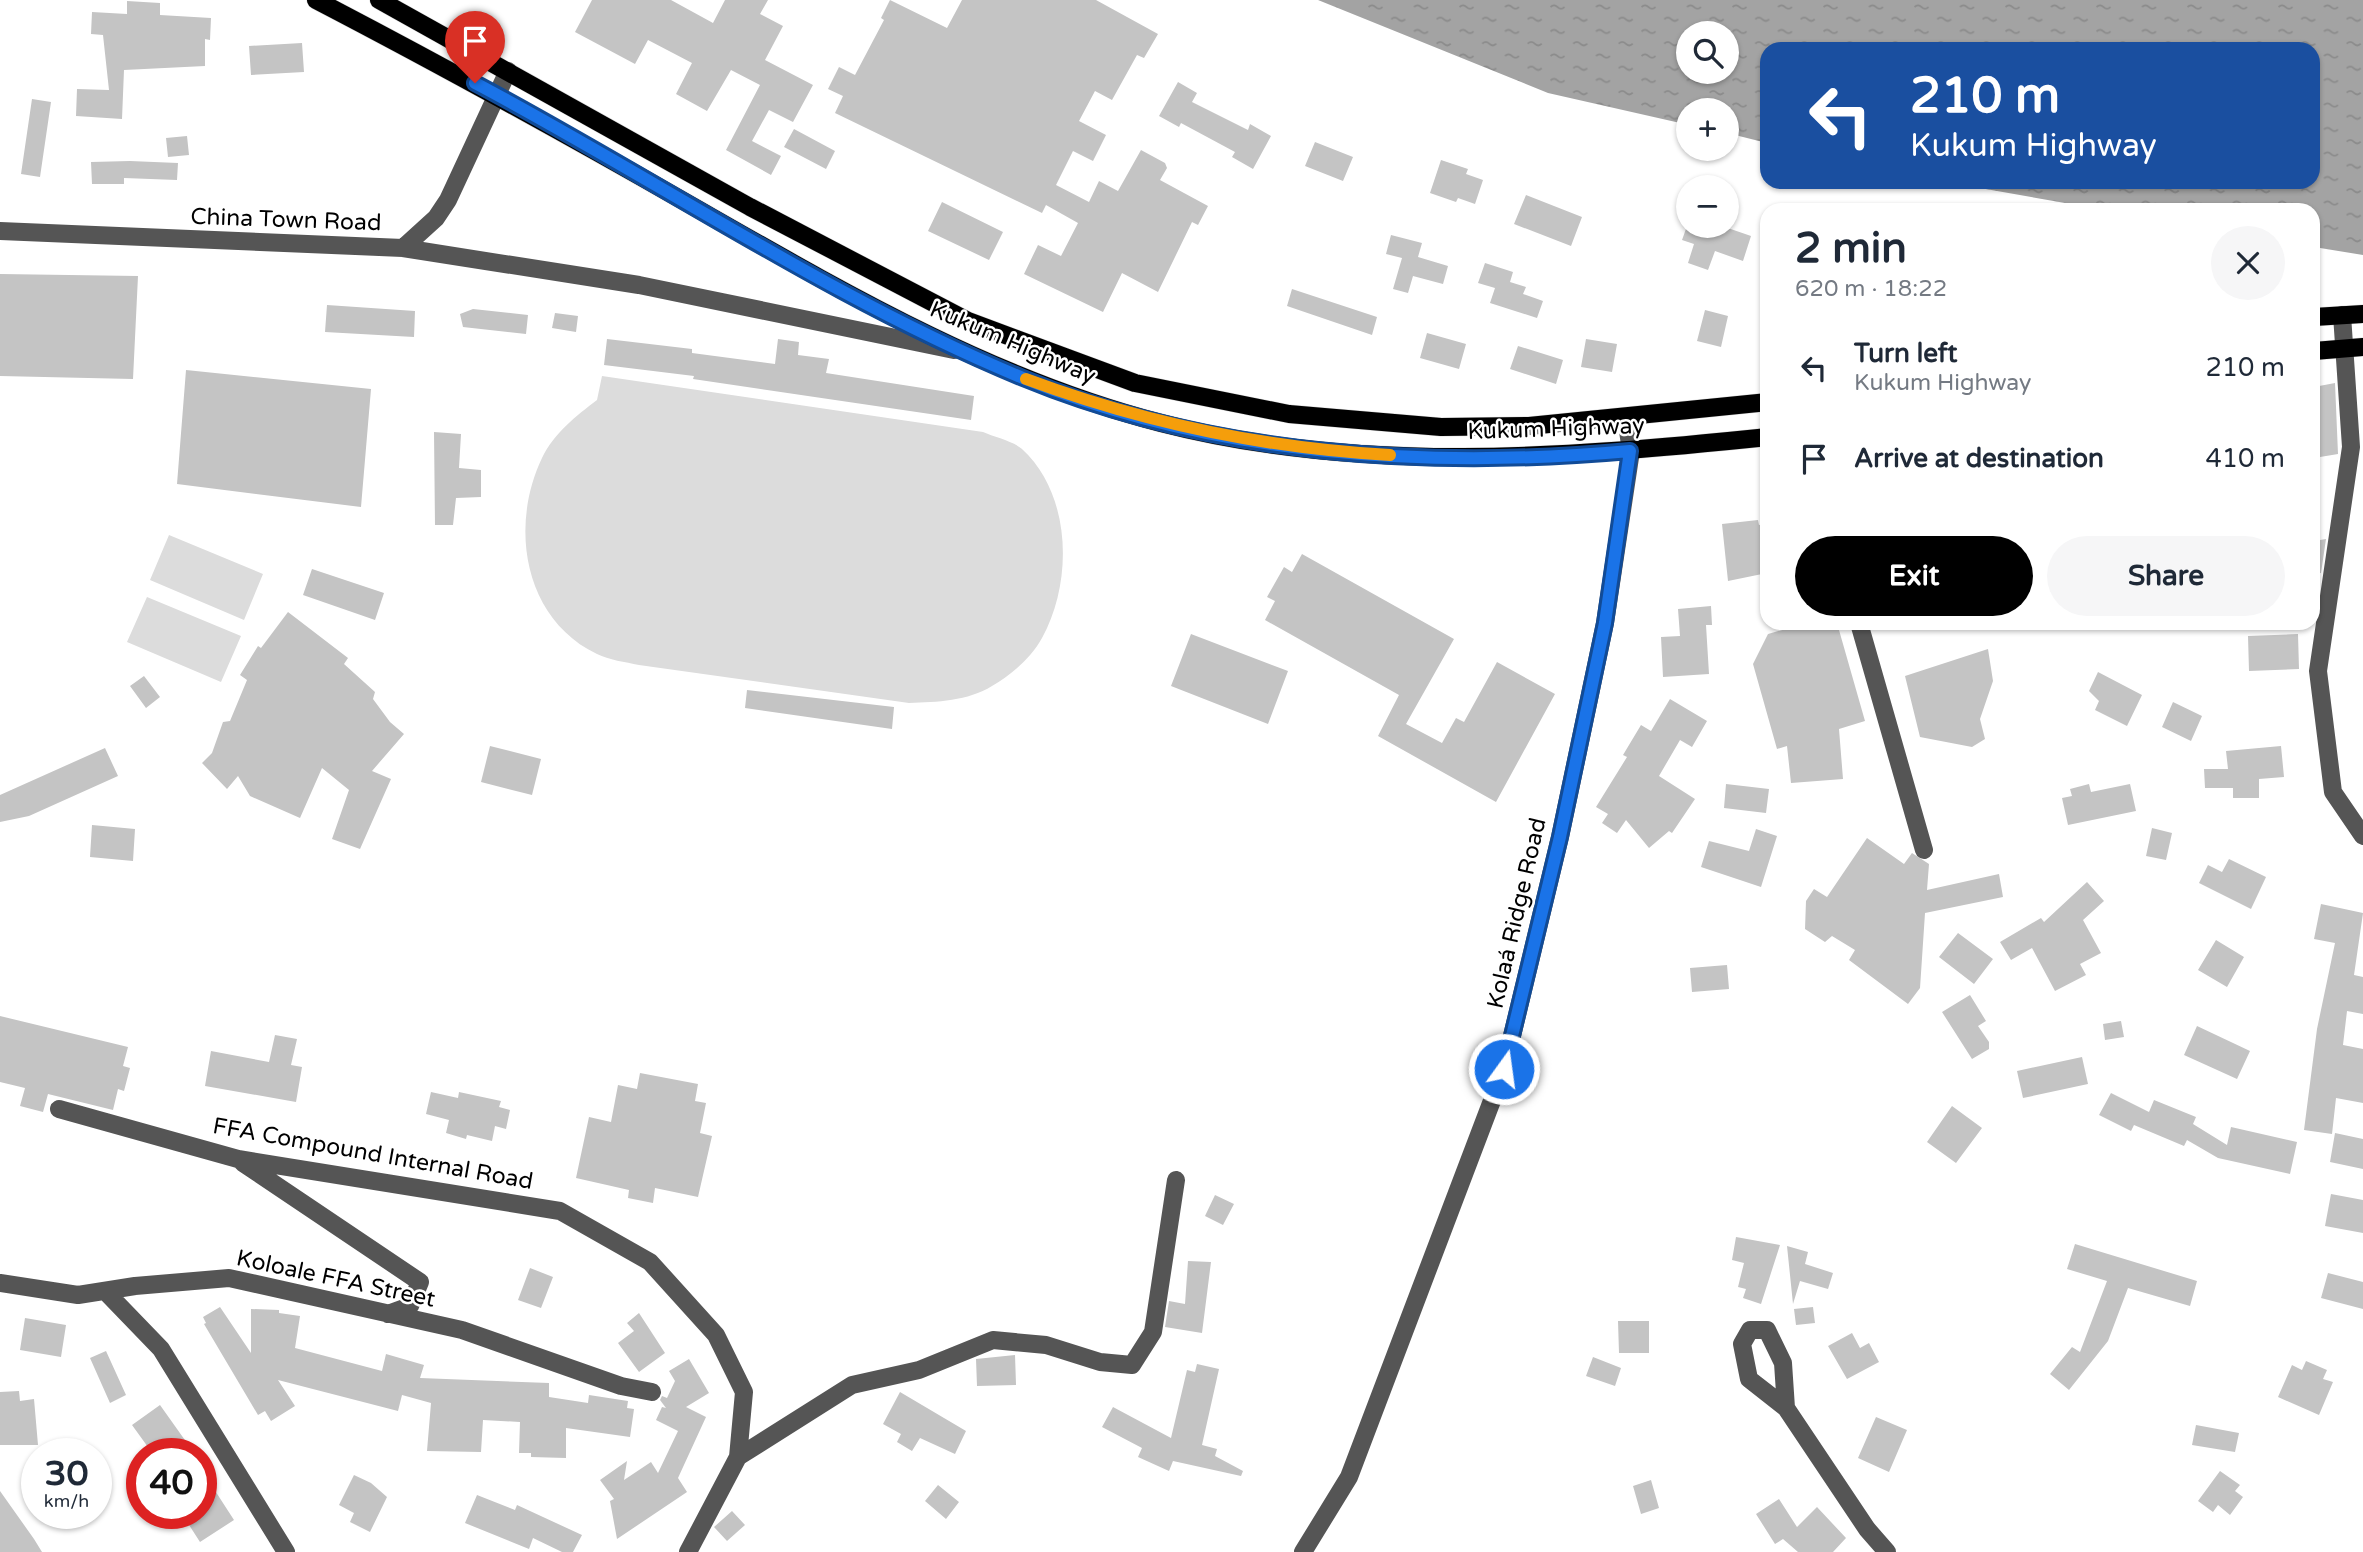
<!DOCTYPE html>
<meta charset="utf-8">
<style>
:root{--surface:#fff;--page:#f6f6f7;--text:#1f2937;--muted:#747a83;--accent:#000}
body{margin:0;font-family:"Varela Round",sans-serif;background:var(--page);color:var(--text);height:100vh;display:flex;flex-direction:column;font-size:26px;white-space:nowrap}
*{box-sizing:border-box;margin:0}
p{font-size:23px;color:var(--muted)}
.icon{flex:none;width:38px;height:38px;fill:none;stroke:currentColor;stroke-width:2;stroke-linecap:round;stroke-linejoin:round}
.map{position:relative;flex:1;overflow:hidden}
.drawer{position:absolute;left:1760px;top:203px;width:560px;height:427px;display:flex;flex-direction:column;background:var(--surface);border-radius:21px;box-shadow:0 2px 5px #0004}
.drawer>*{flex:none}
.banner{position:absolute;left:1760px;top:42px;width:560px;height:147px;border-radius:21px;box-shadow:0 2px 5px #0004;background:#1a4fa0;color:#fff;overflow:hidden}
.buttons{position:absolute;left:1676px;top:21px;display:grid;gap:14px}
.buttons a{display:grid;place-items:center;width:63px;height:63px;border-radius:50%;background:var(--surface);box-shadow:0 2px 5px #0004;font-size:35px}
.speed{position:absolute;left:21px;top:1438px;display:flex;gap:14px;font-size:35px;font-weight:700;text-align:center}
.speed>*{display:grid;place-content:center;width:91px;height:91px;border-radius:50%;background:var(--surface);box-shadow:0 2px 5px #0004;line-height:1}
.speed small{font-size:18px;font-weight:400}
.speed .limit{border:10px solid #d22;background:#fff;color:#111}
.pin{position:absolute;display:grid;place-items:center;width:60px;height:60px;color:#fff;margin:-72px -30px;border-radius:50% 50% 50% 0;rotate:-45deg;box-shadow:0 0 7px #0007}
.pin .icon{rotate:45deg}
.me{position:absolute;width:77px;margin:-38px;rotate:14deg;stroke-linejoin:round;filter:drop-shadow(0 0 5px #0008)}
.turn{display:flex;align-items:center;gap:24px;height:147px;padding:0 35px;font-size:32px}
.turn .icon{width:91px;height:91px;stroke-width:2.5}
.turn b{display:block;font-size:49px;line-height:60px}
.round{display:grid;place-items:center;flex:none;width:74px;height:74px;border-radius:37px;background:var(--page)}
.summary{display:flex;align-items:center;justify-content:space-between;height:119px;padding:0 35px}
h1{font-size:42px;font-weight:800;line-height:52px}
.primary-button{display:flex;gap:14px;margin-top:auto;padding:14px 35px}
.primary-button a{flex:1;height:80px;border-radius:42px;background:var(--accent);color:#fff;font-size:28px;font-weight:800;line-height:80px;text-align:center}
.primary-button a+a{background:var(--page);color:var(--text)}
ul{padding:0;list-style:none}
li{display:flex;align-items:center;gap:21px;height:91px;padding:0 35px}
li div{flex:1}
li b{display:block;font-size:26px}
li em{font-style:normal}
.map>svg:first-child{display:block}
.green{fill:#dcdcdc}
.water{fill:url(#water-ripples);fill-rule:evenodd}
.building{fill:#c4c4c4}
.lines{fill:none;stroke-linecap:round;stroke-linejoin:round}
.major-casing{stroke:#dbdbdb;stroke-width:19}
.minor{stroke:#555;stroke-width:18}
.major{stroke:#000;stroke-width:18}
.route-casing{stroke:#114b97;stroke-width:18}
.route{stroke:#1a73e8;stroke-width:12}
.slow{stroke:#f59e0b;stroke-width:12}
.labels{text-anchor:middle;stroke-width:5;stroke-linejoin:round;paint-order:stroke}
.street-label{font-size:23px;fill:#000;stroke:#fff}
</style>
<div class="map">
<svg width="2363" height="1552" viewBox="0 0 2363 1552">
<defs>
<pattern id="water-ripples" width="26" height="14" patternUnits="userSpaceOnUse" patternTransform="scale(1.75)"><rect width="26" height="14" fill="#a3a3a3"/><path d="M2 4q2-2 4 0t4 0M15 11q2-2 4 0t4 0" fill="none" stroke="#8b8b8b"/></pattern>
</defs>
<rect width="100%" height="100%" fill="#fff"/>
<path class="green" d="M602,376L983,432C994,437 1013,441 1022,449C1072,495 1073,582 1042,638C1031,658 1011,675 992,686C968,701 937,702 909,703L639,665C625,662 609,660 597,654C524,619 509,527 542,458C554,433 576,416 597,400Z
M169,535L263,574L244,620L150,580Z
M147,597L241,636L221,682L127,642Z"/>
<path class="water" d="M1318,0H2363V255L2314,247V210H2105L1946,182H2314V49H1768L1767,143L1727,133V110H1689V125L1548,93ZM1689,33H1727V72H1689Z"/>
<path class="building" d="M592,0H671L713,23L725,0H768L760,14L783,26L765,60L813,85L793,122L769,110L752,141L781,156L771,175L726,150L760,85L731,70L707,111L676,94L692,63L648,40L635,64L575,32Z
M890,0L947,28L962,0H1096L1158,34L1144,58L1137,55L1112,100L1095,91L1079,121L1106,135L1093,161L1073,151L1056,185L1089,202L1099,181L1118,191L1141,150L1165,163L1167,168L1160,180L1208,206L1198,225L1192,222L1158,292L1122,273L1103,312L1024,274L1038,245L1061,256L1078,223L1046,205L1042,213L835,113L843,96L828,89L839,67L855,75L884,20L881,18Z
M127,1L160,3V15L211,18L210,40L205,39V66L124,70L122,119L76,116L77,89L109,90L103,35L91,34L92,12L127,14Z
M302,43L304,72L251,75L249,46Z
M1178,82L1197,93L1192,102L1248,130L1250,124L1271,136L1253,169L1232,157L1235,152L1181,123L1179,127L1159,116Z
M32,99L51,102L40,177L21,174Z
M794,129L835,151L826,169L784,147Z
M187,136L189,155L168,157L166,138Z
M1315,142L1353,157L1343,181L1305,166Z
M1441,160L1468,169L1466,174L1483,180L1475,204L1458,198L1456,202L1430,193Z
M130,161L178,163L177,180L124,178V184H92L91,162Z
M1526,195L1582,217L1571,246L1514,224Z
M942,202L1003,232L989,260L928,231Z
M1687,226H1722L1751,236L1743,261L1715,251L1708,270L1688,263L1694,244L1682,240Z
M1391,235L1422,243L1418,257L1448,266L1443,284L1413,276L1408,293L1393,289L1402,258L1386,254Z
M1485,263L1513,272L1510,282L1526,287L1523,294L1543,301L1537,318L1490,303L1495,288L1478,283Z
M0,274L138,276L133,379L0,376Z
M1292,289L1377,317L1372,335L1287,306Z
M327,305L415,311L414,337L325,332Z
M473,309L528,315L526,334L463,327L460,314Z
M1705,310L1728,316L1721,347L1697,341Z
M555,313L578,316L576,332L552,328Z
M1427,333L1466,344L1459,369L1420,358Z
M607,339L692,349V353L775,364L778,339L799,342L798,355L829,359L826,373L974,396L971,420L693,379L694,376L604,365Z
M1586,339L1617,344L1612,372L1581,367Z
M1518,346L1563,360L1556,384L1510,369Z
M186,370L371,389L361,507L177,484Z
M2335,383L2338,454L2314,458V387Z
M434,432L461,434L459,468L481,470V497L456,498L453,525H435Z
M1758,520L1759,525L1768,523V548L1763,549L1767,573L1728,581L1722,524Z
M2326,539L2321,573L2314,574V541Z
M1302,554L1454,639L1406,724L1442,743L1456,718L1464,722L1497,662L1555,694L1496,802L1378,736L1399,695L1265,620L1275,601L1267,597L1284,567L1292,572Z
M312,569L384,593L375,620L303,595Z
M1711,606L1712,625H1706L1709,674L1663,677L1661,637L1680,636L1678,609Z
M288,612L348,658L344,664L375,692L373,699L390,722L404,734L372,771L391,779L360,849L332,839L349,790L322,768L300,818L250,796L238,776L227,789L202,763L212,753L223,722L230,721L247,680L240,675L258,646L261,648Z
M1807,623H1837L1865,721L1839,729L1843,779L1791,783L1787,746L1777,749L1753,664L1768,634Z
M1191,634L1288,671L1268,724L1171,686Z
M2298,634L2299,669L2249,671L2248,636Z
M1988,649L1993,681L1980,719L1985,739L1972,747L1920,737L1905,676Z
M2098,672L2142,695L2127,726L2095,710L2099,701L2089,691Z
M144,676L160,697L146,708L130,686Z
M747,690L894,707L892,729L745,708Z
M1670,699L1707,721L1692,747L1680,740L1659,776L1695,799L1672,833L1669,831L1649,848L1626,820L1617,833L1602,823L1608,814L1596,807L1627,757L1623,755L1641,725L1651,731Z
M2173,702L2202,716L2191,741L2162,727Z
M490,746L541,759L532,795L481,782Z
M2281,746L2284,777L2259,779V798H2233V788H2205L2204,769H2228L2226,751Z
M105,748L118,776L29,816L0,822V795Z
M1726,784L1769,789L1766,813L1724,808Z
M2089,784L2091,792L2130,784L2136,811L2068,825L2062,798L2072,796L2070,789Z
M92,825L135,829L133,861L90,857Z
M2152,828L2172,833L2166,860L2146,856Z
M1756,829L1777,836L1761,887L1701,867L1709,841L1749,851Z
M1867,838L1904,864L1912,853L1929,864L1927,890L1999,874L2003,897L1925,913L1920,988L1908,1004L1849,960L1855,950L1832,936L1825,942L1805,929L1806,901L1814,889L1827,897Z
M2229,859L2266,877L2251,909L2199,883L2208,865L2222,872Z
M2087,882L2104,901L2083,920L2101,953L2080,964L2086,975L2055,991L2032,948L2011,960L2000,942L2041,918L2044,922Z
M2321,904L2363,913L2354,975L2363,977V1014L2347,1011L2343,1045L2363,1049V1103L2336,1098L2332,1134L2304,1130L2317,1029L2335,943L2314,939Z
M1958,933L1993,959L1974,984L1939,957Z
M2216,940L2244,957L2227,987L2198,970Z
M1727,965L1729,989L1692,992L1690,968Z
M1970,995L1986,1021L1978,1026L1989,1042V1049L1972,1059L1942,1012Z
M0,1016L128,1047L123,1066L130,1068L124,1091L118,1089L113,1110L48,1094L43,1112L20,1106L25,1088L0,1082Z
M2121,1021L2124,1037L2105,1040L2103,1024Z
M2197,1026L2250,1051L2237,1079L2184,1055Z
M275,1035L297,1039L291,1065L302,1067L296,1102L205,1086L211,1051L269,1062Z
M2082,1057L2088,1084L2023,1098L2017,1071Z
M640,1073L698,1084L695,1101L706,1103L700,1133L712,1136L698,1197L655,1188L653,1203L628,1198L629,1190L576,1178L589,1117L611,1122L618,1085L637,1089Z
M431,1092L458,1098L459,1092L501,1101L499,1107L510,1110L506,1129L495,1126L492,1141L467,1135L466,1139L446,1133L449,1120L426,1114Z
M2111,1093L2149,1112L2154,1100L2196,1117L2193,1124L2227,1145L2231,1127L2297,1142L2290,1174L2218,1158L2187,1140L2184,1146L2134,1125L2131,1131L2099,1115Z
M1952,1106L1982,1128L1956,1163L1927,1142Z
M2335,1133L2363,1139V1169L2330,1162Z
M2331,1194L2363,1200V1233L2325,1226Z
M1215,1195L1234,1204L1223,1225L1205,1216Z
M1736,1237L1780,1245L1761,1304L1743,1298L1746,1289L1738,1287L1744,1263L1732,1260Z
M2075,1244L2197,1281L2190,1306L2128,1288L2108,1341L2069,1390L2050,1374L2072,1347L2080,1352L2107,1281L2067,1269Z
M1787,1246L1808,1252L1805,1264L1833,1273L1828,1289L1800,1281L1793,1304Z
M1188,1261L1211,1262L1202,1333L1165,1327L1169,1301L1185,1304Z
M530,1268L553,1277L541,1308L518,1300Z
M2328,1273L2363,1282V1309L2321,1298Z
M220,1307L251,1353V1309L279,1310V1313L300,1316L295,1348L382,1371L386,1354L424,1365L420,1378L549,1383V1397L588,1403L589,1395L628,1401L627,1408L634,1409L630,1437L566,1428V1458L531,1457V1453H519L520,1422L483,1420L481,1452L427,1451L431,1403L402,1395L398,1411L278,1380L295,1406L271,1421L265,1411L258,1415L204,1324L206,1323L203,1317Z
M1813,1307L1815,1323L1796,1325L1794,1309Z
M639,1313L665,1353L639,1372L618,1343L634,1331L627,1323Z
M25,1318L66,1325L61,1357L20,1350Z
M1618,1321H1649V1353H1619Z
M1852,1333L1860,1348L1869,1343L1879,1362L1847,1379L1828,1346Z
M106,1351L126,1395L110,1403L90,1358Z
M1015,1355L1016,1385L977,1386L976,1359Z
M1593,1357L1621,1368L1615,1386L1586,1376Z
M689,1359L709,1393L686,1407L706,1417L678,1478L687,1492L617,1539L610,1501L614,1499L600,1480L627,1461L624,1480L651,1462L658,1473L678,1431L656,1420L662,1407L666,1408L660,1400L662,1396L667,1398L675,1381L669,1371Z
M2306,1361L2327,1370L2323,1379L2333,1382L2319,1415L2278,1397L2292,1365L2302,1370Z
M1197,1364L1219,1369L1202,1445L1217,1449L1215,1456L1243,1471L1241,1476L1173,1461L1169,1471L1138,1457L1142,1448L1102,1427L1113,1407L1171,1438L1187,1370L1195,1372Z
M19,1391L20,1401L34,1399L38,1445H0V1392Z
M900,1392L966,1431L955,1454L920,1438L912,1451L897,1442L901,1434L883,1424Z
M160,1405L187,1443L171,1454H153L132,1425Z
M1876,1417L1907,1430L1889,1472L1858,1458Z
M2196,1425L2239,1433L2235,1452L2192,1445Z
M201,1469L234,1520L200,1542L182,1514H201Z
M2220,1471L2240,1485L2235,1491L2243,1497L2230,1515L2218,1505L2213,1512L2198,1501Z
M354,1475L371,1483L387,1497L370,1532L350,1522L354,1513L339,1505Z
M1651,1480L1659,1508L1641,1514L1633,1486Z
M938,1485L959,1502L946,1519L925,1501Z
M0,1491L34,1539L42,1552H0Z
M477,1495L515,1510L517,1505L582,1535L573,1552H562L533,1538L529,1549L465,1523Z
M1779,1499L1797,1527L1817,1507L1846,1538L1833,1552H1798L1783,1539L1775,1544L1756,1514Z
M732,1511L745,1525L727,1541L714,1527Z"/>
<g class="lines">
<g class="major-casing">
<path id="major" d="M316,0C441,65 564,133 687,203C838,289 990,379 1161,423C1359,474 1566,458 1768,437
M379,0L750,207L968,321L1135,383L1289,414L1441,427L1529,426L1768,402
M2314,317L2363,314
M2314,351L2363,347"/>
</g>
<path class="minor" d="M0,231L403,248L639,285L954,350
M403,248L436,218L448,200L508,71
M2342,315L2351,447L2318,671L2333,792L2363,836
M1859,623L1924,850
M59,1109L238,1159L560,1211L650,1262L716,1335L744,1392L738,1457L688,1552
M243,1163L420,1282L410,1306L388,1314
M0,1283L78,1295L135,1286L229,1278L462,1330L621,1386L652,1392
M105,1291L161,1349L286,1552
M1786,1408L1783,1363L1767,1330H1750L1742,1344L1749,1379L1786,1408L1867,1529L1887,1552
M738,1457L852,1385L919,1370L993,1340L1046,1345L1100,1362L1132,1365L1153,1332L1176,1180
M1303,1552L1349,1477L1504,1069L1560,837L1605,623L1631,451L1626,418"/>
<use href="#major" class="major"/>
</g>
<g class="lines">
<g class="route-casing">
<path id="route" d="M475,83C658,180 831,299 1023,378C1212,456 1429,469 1630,451L1605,623L1560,837L1504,1069"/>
</g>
<use href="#route" class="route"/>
<path class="slow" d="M1026,379C1144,423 1264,448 1390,455"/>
</g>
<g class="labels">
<g class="street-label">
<text transform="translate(286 219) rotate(2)" y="8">China Town Road</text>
<text transform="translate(1013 342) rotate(23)" y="8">Kukum Highway</text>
<text transform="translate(1556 428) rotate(-2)" y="8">Kukum Highway</text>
<text transform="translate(1516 913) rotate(-77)" y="8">Kolaá Ridge Road</text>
<text transform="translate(373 1153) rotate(10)" y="8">FFA Compound Internal Road</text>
<text transform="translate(336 1278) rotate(12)" y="8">Koloale FFA Street</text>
</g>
</g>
</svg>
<div class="buttons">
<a><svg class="icon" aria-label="search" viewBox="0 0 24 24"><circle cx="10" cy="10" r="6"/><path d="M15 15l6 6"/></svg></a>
<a>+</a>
<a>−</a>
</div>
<div class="speed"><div>30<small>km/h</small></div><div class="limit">40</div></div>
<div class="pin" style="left:475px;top:83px;background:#d93025"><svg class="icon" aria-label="arrive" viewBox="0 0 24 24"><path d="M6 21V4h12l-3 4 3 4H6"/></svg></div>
<svg class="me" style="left:1504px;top:1069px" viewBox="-20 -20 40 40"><circle r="17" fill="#1a73e8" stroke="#fff" stroke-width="3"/><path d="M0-11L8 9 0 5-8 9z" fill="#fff"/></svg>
<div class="banner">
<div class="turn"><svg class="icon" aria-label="left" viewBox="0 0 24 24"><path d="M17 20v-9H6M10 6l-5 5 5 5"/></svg><div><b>210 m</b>Kukum Highway</div></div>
</div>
<section class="drawer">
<div class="summary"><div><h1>2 min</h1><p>620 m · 18:22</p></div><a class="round"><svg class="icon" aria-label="close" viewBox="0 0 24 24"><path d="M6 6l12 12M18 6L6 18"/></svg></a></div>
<ul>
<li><svg class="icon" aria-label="left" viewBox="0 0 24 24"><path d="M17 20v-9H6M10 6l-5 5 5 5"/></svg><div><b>Turn left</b><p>Kukum Highway</p></div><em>210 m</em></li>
<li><svg class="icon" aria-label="arrive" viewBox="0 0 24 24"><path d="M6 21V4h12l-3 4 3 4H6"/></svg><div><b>Arrive at destination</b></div><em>410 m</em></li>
</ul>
<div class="primary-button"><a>Exit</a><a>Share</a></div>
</section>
</div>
